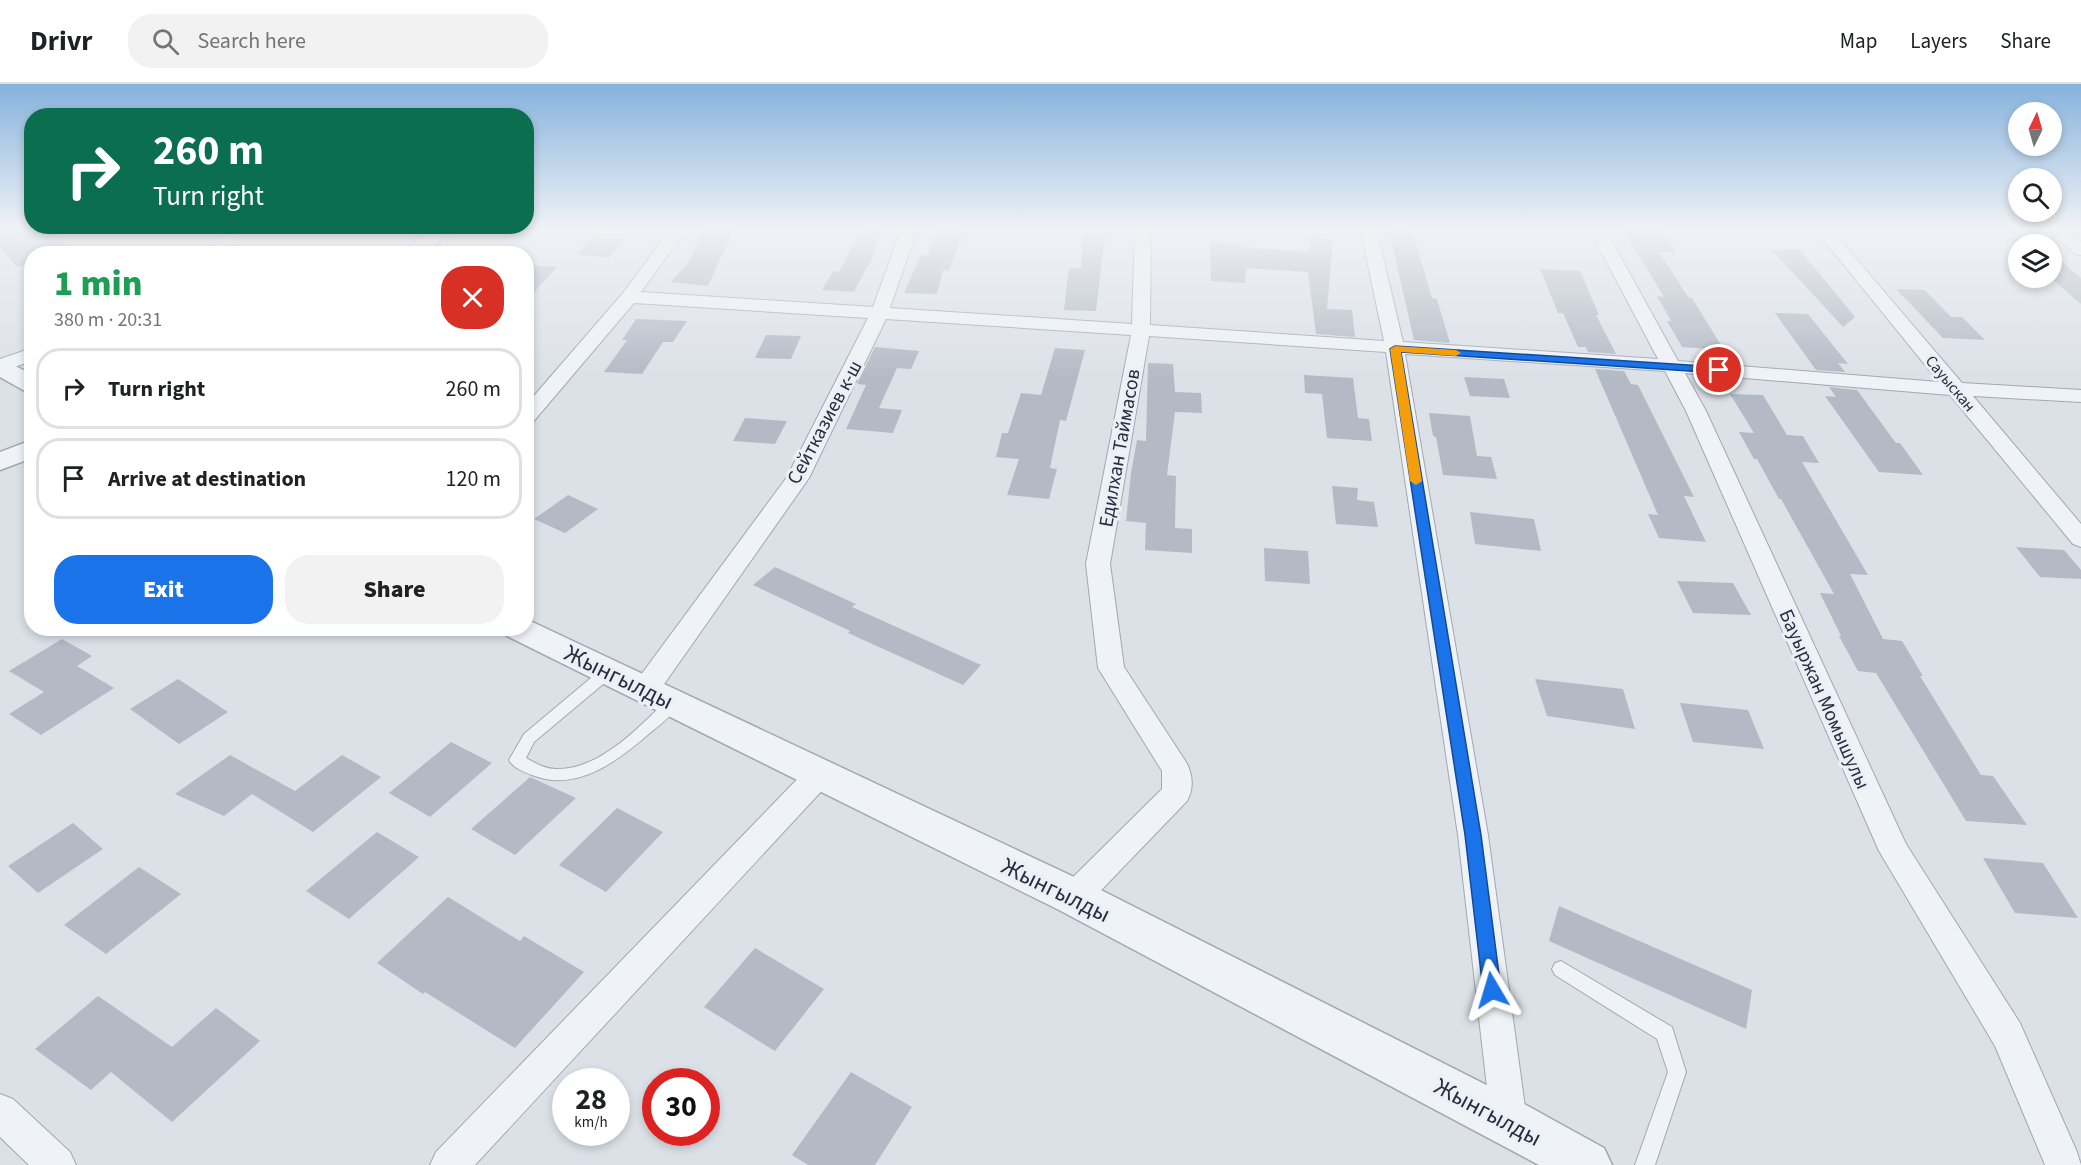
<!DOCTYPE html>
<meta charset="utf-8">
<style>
:root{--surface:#fff;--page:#f2f2f2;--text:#202124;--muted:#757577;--line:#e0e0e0;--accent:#1a73e8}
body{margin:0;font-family:"Source Sans 3",sans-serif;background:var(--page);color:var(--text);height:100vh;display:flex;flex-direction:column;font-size:22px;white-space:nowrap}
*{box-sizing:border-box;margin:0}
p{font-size:20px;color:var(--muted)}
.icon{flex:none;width:33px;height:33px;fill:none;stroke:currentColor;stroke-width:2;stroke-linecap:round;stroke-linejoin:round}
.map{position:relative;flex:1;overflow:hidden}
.sheet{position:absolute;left:24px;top:162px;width:510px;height:390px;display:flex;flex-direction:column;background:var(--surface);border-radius:24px;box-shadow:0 3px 9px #0003}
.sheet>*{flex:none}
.top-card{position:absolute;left:24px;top:24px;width:510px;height:126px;border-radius:24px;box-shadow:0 3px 9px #0003;background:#0b6e4f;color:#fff;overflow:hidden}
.needle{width:39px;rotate:5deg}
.controls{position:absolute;left:2008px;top:18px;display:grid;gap:12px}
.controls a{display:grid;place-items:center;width:54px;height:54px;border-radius:50%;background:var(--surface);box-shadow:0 3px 9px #0003;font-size:30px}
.speed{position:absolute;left:552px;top:984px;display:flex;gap:12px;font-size:30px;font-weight:700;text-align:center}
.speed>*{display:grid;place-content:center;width:78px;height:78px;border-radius:50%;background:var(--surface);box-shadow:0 3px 9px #0003;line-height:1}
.speed small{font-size:15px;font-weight:400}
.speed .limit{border:9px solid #d22;background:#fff;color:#111}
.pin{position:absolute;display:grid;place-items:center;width:51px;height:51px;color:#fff;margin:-26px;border:3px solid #fff;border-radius:50%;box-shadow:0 2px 6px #0007}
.me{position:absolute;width:66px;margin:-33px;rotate:353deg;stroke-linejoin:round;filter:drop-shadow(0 0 4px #0008)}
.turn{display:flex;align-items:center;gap:21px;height:126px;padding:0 30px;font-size:27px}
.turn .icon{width:78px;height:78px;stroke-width:2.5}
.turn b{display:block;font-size:42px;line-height:51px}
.round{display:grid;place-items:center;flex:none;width:63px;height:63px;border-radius:24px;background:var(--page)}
.head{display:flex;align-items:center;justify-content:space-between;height:102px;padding:0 30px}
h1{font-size:36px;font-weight:800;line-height:45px;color:#1e9e55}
.primary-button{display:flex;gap:12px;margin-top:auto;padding:12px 30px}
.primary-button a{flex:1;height:69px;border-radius:24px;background:var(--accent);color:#fff;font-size:24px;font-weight:800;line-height:69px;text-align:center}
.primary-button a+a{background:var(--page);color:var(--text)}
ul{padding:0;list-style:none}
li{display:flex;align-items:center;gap:18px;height:81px;margin:0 12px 9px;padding:0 18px;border:3px solid var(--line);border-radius:24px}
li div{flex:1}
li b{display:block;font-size:22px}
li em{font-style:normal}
header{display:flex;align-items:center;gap:36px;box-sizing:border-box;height:84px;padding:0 30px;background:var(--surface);border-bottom:2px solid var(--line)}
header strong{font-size:28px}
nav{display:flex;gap:33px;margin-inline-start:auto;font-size:21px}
.search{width:420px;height:54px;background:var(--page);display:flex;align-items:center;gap:15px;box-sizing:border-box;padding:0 21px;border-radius:24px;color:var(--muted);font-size:22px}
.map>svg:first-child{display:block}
.building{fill:#b3bac5}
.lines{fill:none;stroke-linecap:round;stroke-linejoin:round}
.service-casing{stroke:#a1a8b2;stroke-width:2}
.minor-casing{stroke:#a1a8b2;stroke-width:2}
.tertiary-casing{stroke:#a1a8b2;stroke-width:3}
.service{fill:#eff2f6;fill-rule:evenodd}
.minor{fill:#eff2f6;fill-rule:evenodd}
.tertiary{fill:#eff2f6;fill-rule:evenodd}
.route{fill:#1a73e8;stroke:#114b97;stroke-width:1.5}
.slow{fill:#f59e0b}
.labels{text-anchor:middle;stroke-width:6;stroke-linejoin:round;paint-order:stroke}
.far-street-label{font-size:16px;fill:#252f40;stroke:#ecf0f6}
.street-label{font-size:20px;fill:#252f40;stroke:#ecf0f6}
.near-street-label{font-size:24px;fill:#252f40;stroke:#ecf0f6}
</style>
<header>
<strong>Drivr</strong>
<div class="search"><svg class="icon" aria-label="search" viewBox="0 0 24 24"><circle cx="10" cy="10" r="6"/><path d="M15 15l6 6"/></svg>Search here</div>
<nav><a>Map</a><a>Layers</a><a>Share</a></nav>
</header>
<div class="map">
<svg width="2081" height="1081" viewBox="0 0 2081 1081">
<rect width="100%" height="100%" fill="#dce1e8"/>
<path class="building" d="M0,143H48L73,170H32V179L17,183L0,164Z
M709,143H735L708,202L671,198L688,179L700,154Z
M863,143H882L870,181H868L854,208L822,206L833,187L839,188Z
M1388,143H1411L1432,214L1437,215L1450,259L1414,256Z
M1622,143H1660L1676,169L1659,168L1689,214H1692L1724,266L1682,263L1667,237H1671L1657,212L1664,213Z
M938,146L964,147L949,186H943L937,210L904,209L921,171L928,172Z
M1083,150H1105L1096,227L1064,226L1069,184H1081Z
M592,153L624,155L609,173L576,171Z
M1310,153L1333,155L1327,225L1352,226L1355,253L1316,250L1308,188L1246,184L1245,199L1211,197L1210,159L1241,160V163L1309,168Z
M2007,154L2036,155L2042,160H2019V165Z
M1772,166H1800L1855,233L1843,243Z
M2052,169L2081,194V220L2051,194Z
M526,181L557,183L526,217Z
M1540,185L1580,187L1599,231H1596L1616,270L1588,268L1586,263H1578L1563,229H1558Z
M1896,205L1925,206L1951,233H1962L1985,256L1943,254Z
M1775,229L1808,230L1848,280L1838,279L1845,288L1816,286Z
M636,235L687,237L673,258H663L642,290L604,288L627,256H622Z
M766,251L801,252L791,275L755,274Z
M875,263L919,267L911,285L897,284L879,324L902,326L893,349L846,345L866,301L857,300Z
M1055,264L1085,266L1066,337L1060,336L1050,384L1057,385L1049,415L1007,411L1019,375L996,373L1002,349H1008L1021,309L1041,311Z
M1148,279L1173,280L1175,308L1201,309L1202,329L1175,328L1167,391L1176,392L1175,444L1192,445V469L1145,466L1146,439L1126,437L1131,389L1137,356L1146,357Z
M1595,285L1624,287L1631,300L1638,301L1694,413L1684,412L1706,458L1659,454L1648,430L1658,431Z
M1304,291L1353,294L1358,334L1369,335L1372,357L1327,354L1322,310L1305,309Z
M1464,293L1504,295L1510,314L1470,312Z
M1829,303L1857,306L1896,359H1900L1923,391L1879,388L1825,312L1836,313Z
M1730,310L1763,311L1787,351L1803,352L1819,379L1802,378L1868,491L1850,490L1883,555L1902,557L1923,592H1920L1981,691L1993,692L2027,741L1966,737L1876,589L1858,587L1839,552H1841L1820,509L1834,510L1781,415H1779L1757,375H1754L1739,348L1754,349Z
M1429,329L1470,332L1477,372L1491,373L1497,395L1443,391L1436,353L1433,352Z
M745,334L787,337L775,360L733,357Z
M1332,402L1358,404L1357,416L1374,418L1378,443L1336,440Z
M568,411L598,425L565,449L534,435Z
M1470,428L1534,435L1541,467L1475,460Z
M2016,463L2064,466L2081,486V495L2040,493Z
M1264,464L1308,467L1310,500L1265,497Z
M775,483L856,520L852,523L981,581L963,601L848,549L850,547L753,501Z
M1677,497L1733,499L1751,531L1693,529Z
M62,555L92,572L77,582L114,604L41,651L9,630L44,608L9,587Z
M178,595L228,628L179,660L130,625Z
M1535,595L1623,605L1635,645L1547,632Z
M1680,619L1748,626L1764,665L1693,658Z
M451,658L492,679L430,733L389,709Z
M230,671L295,707L342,671L381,693L313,748L252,710L224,732L175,710Z
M530,693L576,714L515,771L471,745Z
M617,724L663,748L606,808L559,781Z
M73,739L103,765L38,809L8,782Z
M377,748L419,773L349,835L306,807Z
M1983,774L2043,779L2078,834L2015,829Z
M139,783L181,810L106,870L64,841Z
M448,813L520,857L524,852L584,888L515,964L425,908L423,910L377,879Z
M1559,822L1752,906L1746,945L1549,857Z
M755,864L824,905L775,967L704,923Z
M98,912L172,963L216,924L260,957L172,1038L111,988L91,1006L35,965Z
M851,988L912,1023L875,1081H808L792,1071Z"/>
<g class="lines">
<g class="service-casing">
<path id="service" d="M609,582L614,583L616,587L614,591L534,658L526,674C535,679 545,685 556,685C600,686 639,643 668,615H678L680,619C674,630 661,640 651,648C618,677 577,709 532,691C524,688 513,684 509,676L524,650L604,583Z
M1561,877L1672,943L1686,988L1655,1081H1635L1668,988L1657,955L1555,891L1552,885L1555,879Z"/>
</g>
<g class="minor-casing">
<path id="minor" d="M225,143H241L228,170H211Z
M672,143H688L641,208L873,223L902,143H918L890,224L1132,240L1135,143H1151L1150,241L1384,257L1360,143H1376L1403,258L1658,275L1588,143H1604L1678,277L1939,298L1813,143H1829L1962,299L2081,306V318L1973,312L2081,440V463L2073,460L1950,311L1685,289L1706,327L1906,760L2020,939L2077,1068L2081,1081H2045L1995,962L1879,767L1686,327L1665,287L1405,270L1488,751L1527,1038L1522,1051L1509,1056L1496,1051L1491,1038L1458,751L1386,268L1149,252L1110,480L1124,583L1186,678C1193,690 1194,705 1187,717L1085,823L1074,827L1063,823L1058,813L1063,803L1162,705V687L1098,584L1086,480L1131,251L886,235L809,394L655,613L645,616L635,613L631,606L635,599L787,393L868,234L634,219L533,338L526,340V321L623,209Z
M2045,143H2063L2081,158V171L2075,170Z
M32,264V277L0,288V275Z
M819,680L829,683L833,691L829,699L475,1081H430L436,1068L809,683Z
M0,1010L13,1015L70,1068L76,1081H29L0,1053Z"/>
</g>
<g class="tertiary-casing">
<path id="tertiary" d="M431,143H454L426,170H402Z
M0,275L32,290V309L23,306L0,293Z
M32,356V374L0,386V368Z
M526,535L1089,800L1526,1021L1604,1064L1612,1081H1539L1059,826L507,552L503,544H526Z"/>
</g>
<use href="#service" class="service"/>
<use href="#minor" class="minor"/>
<use href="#tertiary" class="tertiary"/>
</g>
<linearGradient id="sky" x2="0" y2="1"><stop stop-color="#86b2dd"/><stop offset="0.49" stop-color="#eff2f5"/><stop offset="1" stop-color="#eff2f5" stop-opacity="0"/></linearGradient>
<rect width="2081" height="294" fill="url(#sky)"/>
<path class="route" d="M1395,262L1719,283L1724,286L1719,289L1401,268L1481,751L1501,906L1499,911L1492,914L1486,911L1483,906L1465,751L1390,265Z"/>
<path class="slow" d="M1395,262L1456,266L1461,269L1456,272L1401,268L1422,397L1416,401L1410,397L1390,265Z"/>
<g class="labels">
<g class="far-street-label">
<text transform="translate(1951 299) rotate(50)" y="6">Сауыскан</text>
</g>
<g class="street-label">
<text transform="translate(824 338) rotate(-62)" y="7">Сейтказиев к-ш</text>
<text transform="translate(1119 364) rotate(-80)" y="7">Едилхан Таймасов</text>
<text transform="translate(1825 615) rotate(66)" y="7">Бауыржан Момышулы</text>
</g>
<g class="near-street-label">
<text transform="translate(619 593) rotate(26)" y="8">Жынгылды</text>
<text transform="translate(1056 806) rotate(26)" y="8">Жынгылды</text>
<text transform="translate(1488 1028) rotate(28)" y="8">Жынгылды</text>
</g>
</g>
</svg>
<div class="controls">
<a><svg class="needle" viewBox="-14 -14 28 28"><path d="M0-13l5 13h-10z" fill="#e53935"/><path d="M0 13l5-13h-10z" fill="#757577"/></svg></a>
<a><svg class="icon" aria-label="search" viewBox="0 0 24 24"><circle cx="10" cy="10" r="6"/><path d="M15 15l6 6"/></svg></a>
<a><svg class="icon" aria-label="layers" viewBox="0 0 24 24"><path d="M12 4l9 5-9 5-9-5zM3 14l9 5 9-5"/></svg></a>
</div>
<div class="speed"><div>28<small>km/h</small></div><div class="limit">30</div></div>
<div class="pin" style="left:1719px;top:286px;background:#d93025"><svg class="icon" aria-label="arrive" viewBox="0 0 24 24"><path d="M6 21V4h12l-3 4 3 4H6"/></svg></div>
<svg class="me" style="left:1492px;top:906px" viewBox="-20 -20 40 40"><path d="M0-17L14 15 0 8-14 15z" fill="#1a73e8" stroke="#fff" stroke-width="4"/></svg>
<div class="top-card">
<div class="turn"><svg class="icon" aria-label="right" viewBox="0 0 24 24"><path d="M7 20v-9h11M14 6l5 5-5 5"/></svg><div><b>260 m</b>Turn right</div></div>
</div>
<section class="sheet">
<div class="head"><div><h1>1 min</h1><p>380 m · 20:31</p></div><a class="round" style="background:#d93025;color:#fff"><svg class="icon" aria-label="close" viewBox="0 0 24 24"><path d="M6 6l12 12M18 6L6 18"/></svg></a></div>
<ul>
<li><svg class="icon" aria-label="right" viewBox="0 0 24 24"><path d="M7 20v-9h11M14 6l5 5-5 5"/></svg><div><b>Turn right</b></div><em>260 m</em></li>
<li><svg class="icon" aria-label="arrive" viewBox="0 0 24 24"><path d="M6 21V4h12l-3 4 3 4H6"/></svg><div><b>Arrive at destination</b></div><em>120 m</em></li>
</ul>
<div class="primary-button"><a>Exit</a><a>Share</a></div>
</section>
</div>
